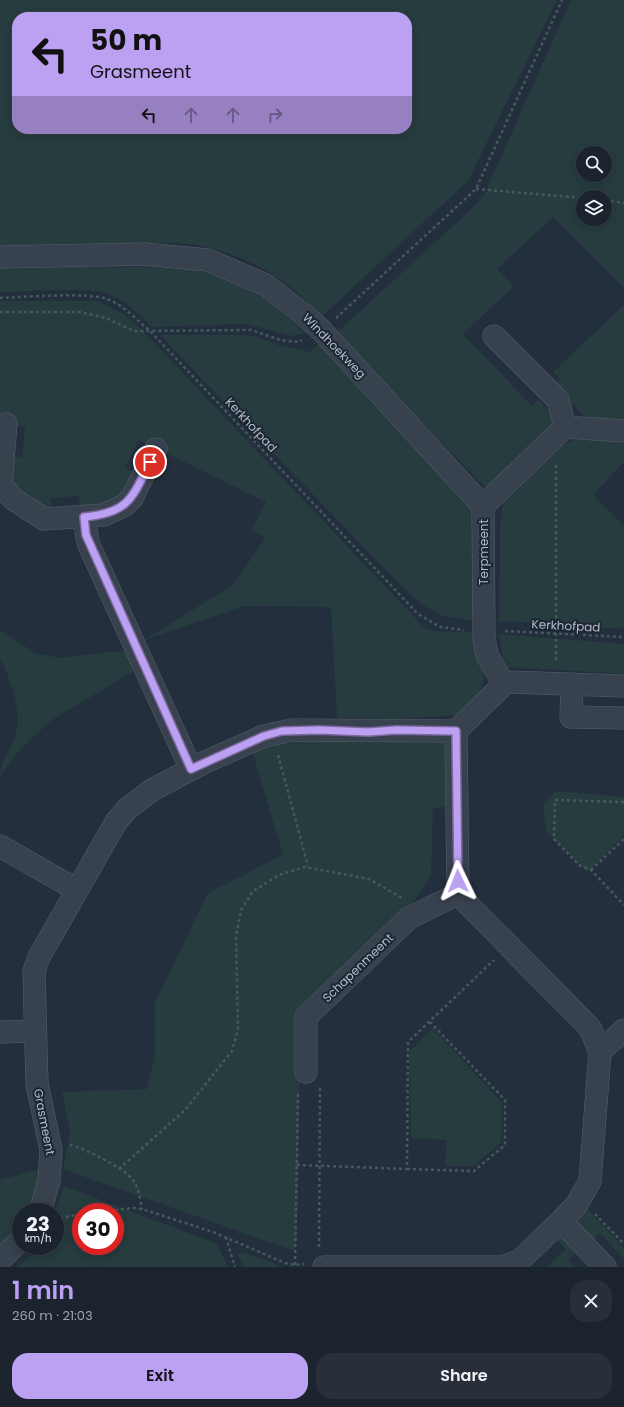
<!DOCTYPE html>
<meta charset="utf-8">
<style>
:root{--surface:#1b232e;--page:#282f3a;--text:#f1f3f6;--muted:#a0a4aa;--line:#39404a;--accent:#bca0f2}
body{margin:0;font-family:Poppins,sans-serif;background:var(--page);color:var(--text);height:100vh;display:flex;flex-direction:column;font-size:15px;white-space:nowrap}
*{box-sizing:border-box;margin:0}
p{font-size:13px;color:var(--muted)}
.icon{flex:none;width:22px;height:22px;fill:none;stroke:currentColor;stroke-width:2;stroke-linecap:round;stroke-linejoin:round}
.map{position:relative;height:1267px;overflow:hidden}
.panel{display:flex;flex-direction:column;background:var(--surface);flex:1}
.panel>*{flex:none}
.top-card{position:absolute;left:12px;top:12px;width:400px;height:122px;border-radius:16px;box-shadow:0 2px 10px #0003,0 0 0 1px var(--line);background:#bca0f2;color:#111;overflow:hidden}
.buttons{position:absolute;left:576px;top:146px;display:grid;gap:8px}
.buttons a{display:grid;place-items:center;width:36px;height:36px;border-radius:50%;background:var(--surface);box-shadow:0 2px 10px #0003,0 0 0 1px var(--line);font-size:20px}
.speed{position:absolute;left:12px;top:1203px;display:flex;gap:8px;font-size:20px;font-weight:700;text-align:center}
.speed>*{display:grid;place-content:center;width:52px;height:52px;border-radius:50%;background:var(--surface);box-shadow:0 2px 10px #0003,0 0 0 1px var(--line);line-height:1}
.speed small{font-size:10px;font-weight:400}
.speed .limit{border:6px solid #d22;background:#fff;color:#111}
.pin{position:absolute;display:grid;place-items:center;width:34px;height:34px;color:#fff;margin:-17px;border:2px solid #fff;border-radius:50%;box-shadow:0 1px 4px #0007}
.me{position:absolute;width:44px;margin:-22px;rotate:358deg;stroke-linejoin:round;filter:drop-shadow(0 0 3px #0008)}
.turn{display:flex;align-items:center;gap:14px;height:84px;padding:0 12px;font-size:18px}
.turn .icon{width:52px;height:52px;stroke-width:2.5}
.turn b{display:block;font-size:28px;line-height:34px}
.lanes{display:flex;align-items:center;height:38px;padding:0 12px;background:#0003;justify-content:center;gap:20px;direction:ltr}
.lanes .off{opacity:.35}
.round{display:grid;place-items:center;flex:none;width:42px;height:42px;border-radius:16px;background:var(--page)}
.summary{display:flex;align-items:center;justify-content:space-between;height:68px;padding:0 12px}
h1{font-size:24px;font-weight:600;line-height:30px;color:var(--accent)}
.action{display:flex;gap:8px;margin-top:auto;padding:8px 12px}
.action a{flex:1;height:46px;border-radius:16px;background:var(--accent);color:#111;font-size:16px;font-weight:600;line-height:46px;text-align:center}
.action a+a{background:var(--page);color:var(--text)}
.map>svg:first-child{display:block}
.green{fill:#263c3f;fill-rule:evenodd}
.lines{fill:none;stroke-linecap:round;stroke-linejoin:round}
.minor-casing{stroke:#565f6c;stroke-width:23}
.path{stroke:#44595c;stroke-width:2.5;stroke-dasharray:3 3;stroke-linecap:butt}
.minor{stroke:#38414e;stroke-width:22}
.route-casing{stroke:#7a689d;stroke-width:10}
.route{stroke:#bca0f2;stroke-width:7}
.labels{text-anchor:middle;stroke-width:4;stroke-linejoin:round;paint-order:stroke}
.street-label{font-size:12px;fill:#b4bcc9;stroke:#1d2633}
</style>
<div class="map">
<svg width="624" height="1267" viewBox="0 0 624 1267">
<rect width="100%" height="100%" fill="#242f3e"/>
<path class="green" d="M0,0H557L468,181L319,319C297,279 233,249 189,244C169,241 148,244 128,244C85,245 43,246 0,246ZM17,17H407V129H17Z
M571,0H624V288L553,217L497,269L514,286L463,334L532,406L539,399L552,415L554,425L486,488L335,334L467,213L484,195ZM583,153H605V175H583ZM583,197H605V219H583Z
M183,266L229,278L261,296L306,333L292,336L248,324L152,327C140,315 127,302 111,295C89,286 26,292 0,292V267Z
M0,301H97L124,314L142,330L425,628L435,631L471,632L479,662L485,675L480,691L456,715L400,719L337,718L331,607L244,606L144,640L233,585L265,538L252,530L266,502L139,440L125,468L136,473L122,496L100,508L80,511L79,496L51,498L52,513L10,486L9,456L22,458L25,427L0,424Z
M624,305V421L588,420L554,384L560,379L553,372Z
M160,335H243L258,337L278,345L309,352L323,341L483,503L472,621L440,615L423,605L400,585Z
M613,439L624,444V462L593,495L624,526V629L499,621L500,527L503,502L532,471L559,447L574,440Z
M0,630L35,653L59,658L129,650L139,668L50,721L17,753L0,776C0,762 12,747 16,733C22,711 11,684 3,663L0,659Z
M499,634L624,644V674L508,667L502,656Z
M320,741H445L447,806L433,809L431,876L409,908L307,1006L300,1068L297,1237L294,1251L63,1169L70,1131L62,1092L147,1089L155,1053V1002L208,893L283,855L252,751L268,744Z
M556,791L624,797V836L587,872L546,831L543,804Z
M433,1028L502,1103L501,1142L474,1166H445L447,1140L411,1138L409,1052Z
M40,1169L41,1176L27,1212H21C21,1229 13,1235 0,1245V1180Z
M64,1186L217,1244L228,1267H16L27,1260L39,1246H55V1212ZM81,1212H115V1246H81Z
M587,1209L624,1248V1259L600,1233L591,1243L573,1224Z
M559,1230L577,1251L569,1259L576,1267H547L566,1249L553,1236Z
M243,1252L283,1267H244L238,1254Z"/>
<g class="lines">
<g class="minor-casing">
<path id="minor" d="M0,257L145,254L208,260L266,285L309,319L322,331L483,506
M494,336L558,400L565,427
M6,424L1,484L13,499L44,519L104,515L125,505L132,498L156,449
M84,517L88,543L191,769
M504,684L487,655L484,638L483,506L565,427L624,431
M572,684L571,717L624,718
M0,846L77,890
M0,1032L34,1031
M600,1052L624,1030
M306,1072V1017L409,918L458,894
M40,1212L49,1181L51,1150L37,1084L34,971L39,957L116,822L127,809L152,790L205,762L264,736L292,730L456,731
M561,1221L605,1267
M0,1260L21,1240
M324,1267H502L519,1261L561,1221L577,1204L590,1181L600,1052L590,1028L458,894L456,731L504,684L508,682L624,686"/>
</g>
<path class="path" d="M476,189L583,198
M605,200L624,203
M0,298C22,297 91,292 107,299C123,305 136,319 149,330L418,614L440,627L464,630
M0,312H80L106,318L134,331L251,330L280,340L299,342L302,340
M336,318L476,189L562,0
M556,465V662
M505,631L624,637
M278,755L308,866
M624,802L555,800L554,839L579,865L591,870L624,905
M591,870L624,839
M70,1145C84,1148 124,1168 133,1180C139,1187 140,1200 142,1209
M297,1165L407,1169L408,1042L494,960
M119,1169L185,1110L232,1051L238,1029L236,936L241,910L253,891L279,875L305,867L369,879L402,898
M407,1169L474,1171L505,1145V1100L430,1022
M97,1212L133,1208L142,1209L213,1232L285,1263L295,1265L304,1264
M595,1214L624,1244
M60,1218L81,1214
M226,1237L235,1267
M319,1247L320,1086
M295,1265L298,1091"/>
<use href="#minor" class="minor"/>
</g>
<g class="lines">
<g class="route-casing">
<path id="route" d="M150,462C132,499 128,513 84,517L86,535L191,769L264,736L282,731L319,730L368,732L396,730L456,731L458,881"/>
</g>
<use href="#route" class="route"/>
</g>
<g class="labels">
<g class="street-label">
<text transform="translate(334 346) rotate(46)" y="4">Windhoekweg</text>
<text transform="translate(251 425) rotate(47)" y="4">Kerkhofpad</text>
<text transform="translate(484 552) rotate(-90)" y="4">Terpmeent</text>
<text transform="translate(566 626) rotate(3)" y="4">Kerkhofpad</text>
<text transform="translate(358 968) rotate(-44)" y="4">Schapenmeent</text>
<text transform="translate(44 1122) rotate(79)" y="4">Grasmeent</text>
</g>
</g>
</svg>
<div class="buttons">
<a><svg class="icon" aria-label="search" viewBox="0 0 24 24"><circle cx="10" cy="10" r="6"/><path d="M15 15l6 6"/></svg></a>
<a><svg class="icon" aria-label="layers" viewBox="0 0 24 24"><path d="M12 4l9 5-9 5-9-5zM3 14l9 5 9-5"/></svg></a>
</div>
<div class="speed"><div>23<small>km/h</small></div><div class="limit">30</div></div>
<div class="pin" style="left:150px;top:462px;background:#d93025"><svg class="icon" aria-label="arrive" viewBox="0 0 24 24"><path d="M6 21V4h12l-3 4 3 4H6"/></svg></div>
<svg class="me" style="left:458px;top:881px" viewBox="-20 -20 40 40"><path d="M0-17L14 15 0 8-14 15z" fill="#bca0f2" stroke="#fff" stroke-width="4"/></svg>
<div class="top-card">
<div class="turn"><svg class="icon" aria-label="left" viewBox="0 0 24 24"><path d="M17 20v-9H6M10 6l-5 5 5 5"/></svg><div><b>50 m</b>Grasmeent</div></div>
<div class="lanes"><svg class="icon" aria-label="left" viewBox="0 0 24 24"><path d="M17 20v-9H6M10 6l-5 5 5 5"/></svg><svg class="icon off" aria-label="ahead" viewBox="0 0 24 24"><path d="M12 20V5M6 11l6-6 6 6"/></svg><svg class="icon off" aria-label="ahead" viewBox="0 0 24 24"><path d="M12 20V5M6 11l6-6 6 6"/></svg><svg class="icon off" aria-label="right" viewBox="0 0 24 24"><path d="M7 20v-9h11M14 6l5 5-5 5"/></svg></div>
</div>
</div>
<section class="panel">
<div class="summary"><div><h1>1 min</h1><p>260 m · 21:03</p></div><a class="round"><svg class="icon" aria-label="close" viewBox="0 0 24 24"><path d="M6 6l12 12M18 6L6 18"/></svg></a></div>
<div class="action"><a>Exit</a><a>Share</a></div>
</section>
